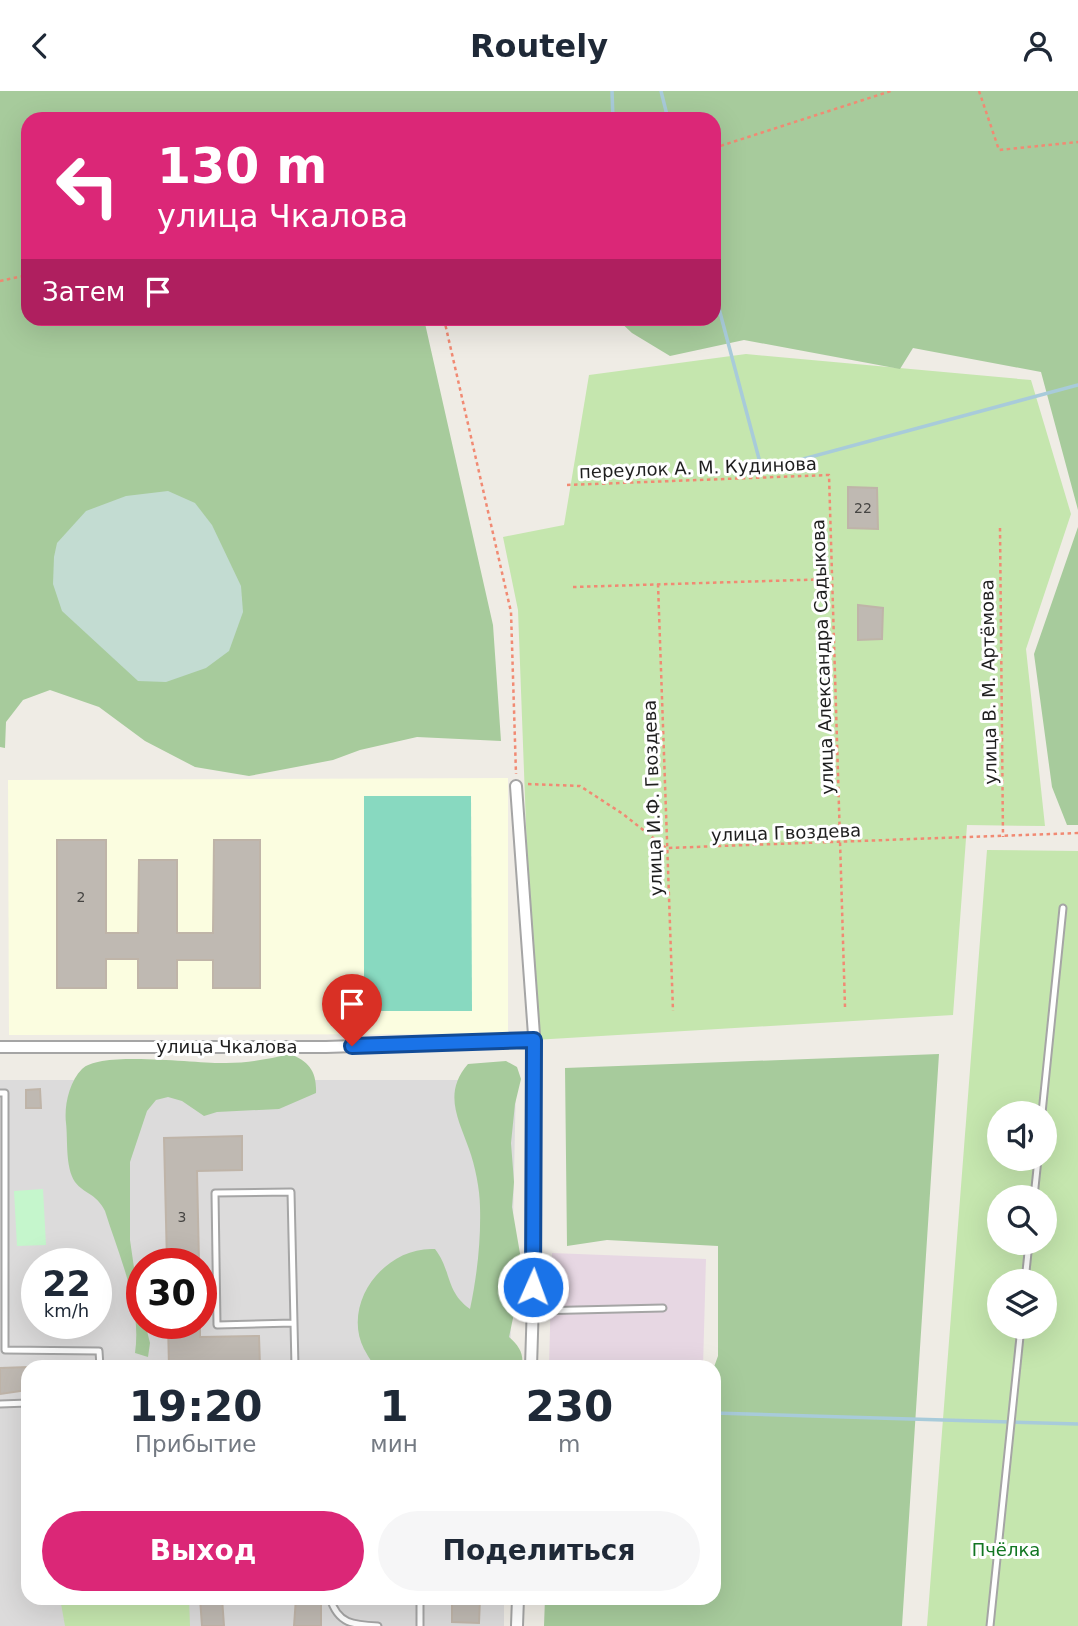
<!DOCTYPE html>
<html lang="ru">
<meta charset="utf-8">
<style>
:root{--surface:#fff;--page:#f6f6f7;--text:#1f2937;--muted:#747a83;--accent:#db2777}
body{margin:0;font-family:"DejaVu Sans",sans-serif;background:var(--page);color:var(--text);height:100vh;display:flex;flex-direction:column;font-size:26px;white-space:nowrap}
*{box-sizing:border-box;margin:0}
p{font-size:23px;color:var(--muted)}
.icon{flex:none;width:38px;height:38px;fill:none;stroke:currentColor;stroke-width:2;stroke-linecap:round;stroke-linejoin:round}
.map{position:relative;flex:1;overflow:hidden}
.details{position:absolute;left:21px;top:1269px;width:700px;height:245px;display:flex;flex-direction:column;background:var(--surface);border-radius:21px;box-shadow:0 7px 28px #0002}
.details>*{flex:none}
.top-card{position:absolute;left:21px;top:21px;width:700px;height:214px;border-radius:21px;box-shadow:0 7px 28px #0002;background:#db2777;color:#fff;overflow:hidden}
.tools{position:absolute;left:987px;top:1010px;display:grid;gap:14px}
.tools a{display:grid;place-items:center;width:70px;height:70px;border-radius:50%;background:var(--surface);box-shadow:0 7px 28px #0002;font-size:35px}
.speed{position:absolute;left:21px;top:1157px;display:flex;gap:14px;font-size:35px;font-weight:700;text-align:center}
.speed>*{display:grid;place-content:center;width:91px;height:91px;border-radius:50%;background:var(--surface);box-shadow:0 7px 28px #0002;line-height:1}
.speed small{font-size:18px;font-weight:400}
.speed .limit{border:10px solid #d22;background:#fff;color:#111}
.pin{position:absolute;display:grid;place-items:center;width:60px;height:60px;color:#fff;margin:-72px -30px;border-radius:50% 50% 50% 0;rotate:-45deg;box-shadow:0 0 7px #0007}
.pin .icon{rotate:45deg}
.me{position:absolute;width:77px;margin:-38px;rotate:2deg;stroke-linejoin:round;filter:drop-shadow(0 0 5px #0008)}
.turn{display:flex;align-items:center;gap:24px;height:147px;padding:0 21px;font-size:32px}
.turn .icon{width:91px;height:91px;stroke-width:2.5}
.turn b{display:block;font-size:49px;line-height:60px}
.then{display:flex;align-items:center;height:66px;padding:0 21px;background:#0003;gap:14px;font-size:26px}
.eta{display:flex;justify-content:space-evenly;align-items:center;height:119px;text-align:center}
.eta b{font-size:42px;font-weight:800;line-height:49px}
.primary-button{display:flex;gap:14px;margin-top:auto;padding:14px 21px}
.primary-button a{flex:1;height:80px;border-radius:42px;background:var(--accent);color:#fff;font-size:28px;font-weight:800;line-height:80px;text-align:center}
.primary-button a+a{background:var(--page);color:var(--text)}
header{display:flex;justify-content:space-between;align-items:center;height:91px;padding:0 21px;background:var(--surface);font-size:32px;font-weight:800}
.map>svg:first-child{display:block}
.residential{fill:#dcdbdb;fill-rule:evenodd}
.industrial{fill:#e7d7e3}
.education{fill:#fbfde0}
.grass{fill:#c5e6ae;fill-rule:evenodd}
.forest{fill:#a7cb9c}
.wetland{fill:#c3dcd2}
.park{fill:#c5f6cc}
.pitch{fill:#88d9c0}
.lines{fill:none;stroke-linecap:round;stroke-linejoin:round}
.stream{stroke:#a8cbda;stroke-width:3.5}
.building{fill:#bfb9b2;stroke:#bfb4a8;stroke-width:2}
.lane-casing{stroke:#a5a5a5;stroke-width:9}
.street-casing{stroke:#a5a5a5;stroke-width:14}
.path{stroke:#f18a73;stroke-width:2.5;stroke-dasharray:3.5 3.5;stroke-linecap:butt}
.lane{stroke:#fff;stroke-width:5}
.street{stroke:#fff;stroke-width:10}
.route-casing{stroke:#114b97;stroke-width:18}
.route{stroke:#1a73e8;stroke-width:12}
.labels{text-anchor:middle;stroke-width:6;stroke-linejoin:round;paint-order:stroke}
.number-label{font-size:14px;fill:#464543}
.street-label{font-size:18px;fill:#1e1e1e;stroke:#fff}
.park-label{font-size:18px;fill:#127622;stroke:#fff}
</style>
<header><svg class="icon" aria-label="back" viewBox="0 0 24 24"><path d="M15 5l-7 7 7 7"/></svg>Routely<svg class="icon" aria-label="person" viewBox="0 0 24 24"><circle cx="12" cy="8" r="4"/><path d="M4 21q1-7 8-7t8 7"/></svg></header>
<div class="map">
<svg width="1078" height="1535" viewBox="0 0 1078 1535">
<rect width="100%" height="100%" fill="#efece5"/>
<path class="residential" d="M0,989H516L510,1276H28V1507H504V1535H0ZM37,1172H96V1232H37ZM142,1172H201V1232H142Z"/>
<path class="industrial" d="M552,1162L706,1168L703,1276H549Z"/>
<path class="education" d="M508,687V943L9,944L8,689Z"/>
<path class="grass" d="M746,263L1031,289L1071,423L1026,558L1045,735L967,734L953,924L534,949L518,519L503,446L564,434L589,284Z
M987,759L1078,760V1535H927ZM999,1022H1045V1068H999ZM999,1106H1045V1152H999ZM999,1190H1045V1236H999Z
M60,1507H189L190,1535H65Z"/>
<path class="forest" d="M0,0H1078V419L1041,281L913,257L900,278L744,249L670,265L632,242L617,228H714V28H28V228H424L493,534L501,650L417,646L360,659L333,669L249,685L195,676L145,650L99,616L50,599L23,609L6,631L5,657L0,656Z
M1078,436V734H1067L1052,696L1034,563Z
M290,963C309,970 317,981 316,1002L279,1018L217,1021L204,1025L182,1010L168,1006L156,1009L147,1020L130,1071V1149L142,1232H145L150,1252L148,1266L135,1262C142,1214 119,1165 105,1120C96,1102 84,1103 75,1091C65,1076 68,1049 66,1032C64,1015 69,991 82,978C101,959 198,973 226,972C248,972 269,968 290,963Z
M939,963L902,1535H544L545,1507H714V1276L718,1265V1155L607,1149L567,1155L565,977Z
M506,970L517,976L521,988L515,1013L511,1052L514,1091L512,1116L523,1180L509,1246C519,1255 524,1262 522,1276H377C371,1271 368,1265 364,1258C341,1212 385,1155 435,1158C452,1180 445,1200 470,1218C477,1185 481,1150 480,1116C480,1099 475,1074 469,1058C458,1027 443,1002 468,973Z"/>
<path class="wetland" d="M168,400L195,412L212,434L241,495L243,521L229,560L206,577L166,591L138,590L62,520L53,493L54,466L57,452L86,420L126,405Z"/>
<path class="park" d="M43,1098L46,1154L17,1155L14,1100Z"/>
<path class="pitch" d="M364,705H471L472,920H364Z"/>
<g class="lines">
<path class="stream" d="M612,0L613,28
M661,0L668,28
M714,199L762,379L1078,294
M714,1322L1078,1333"/>
</g>
<path class="building" d="M848,396L877,397L878,438L848,437Z
M858,514L883,517L882,548L858,549Z
M57,749H106V842H138L139,769H177V842H213L214,749H260V897H213V869H177V897H138V868H106V897H57Z
M40,998L41,1017H26V999Z
M242,1045V1079L197,1080L199,1172H167L164,1047Z
M168,1232H200V1246L259,1245L260,1276H169Z
M28,1276V1299L0,1303V1277Z
M200,1507H222L224,1535H202Z
M296,1507H321V1535H294Z
M452,1507H480L479,1532L452,1531Z"/>
<g class="lines">
<g class="lane-casing">
<path id="lane" d="M0,1002H5V1259L99,1260L100,1276
M1042,1022L1063,817
M1034,1106L1038,1068
M1025,1190L1029,1152
M533,1220L663,1217
M293,1232L217,1234L215,1102L291,1101L295,1276
M0,1313L28,1312
M330,1507C338,1533 353,1534 378,1535
M420,1507V1535
M990,1535L1021,1236"/>
</g>
<g class="street-casing">
<path id="street" d="M516,695L535,958V1146L531,1276
M0,956H326L534,949
M517,1535L518,1507"/>
</g>
<path class="path" d="M979,0L999,59L1078,51
M714,57L891,0
M0,190L28,184
M444,228L511,521L516,683
M567,394L829,384L845,916
M1000,437L1003,746
M658,493L673,920
M573,496L833,488
M528,693L580,695L623,723L666,757L1078,742"/>
<use href="#lane" class="lane"/>
<use href="#street" class="street"/>
</g>
<g class="lines">
<g class="route-casing">
<path id="route" d="M352,955L534,949L533,1196"/>
</g>
<use href="#route" class="route"/>
</g>
<g class="labels">
<g class="number-label">
<text x="863" y="422">22</text>
<text x="81" y="811">2</text>
<text x="182" y="1131">3</text>
</g>
<g class="street-label">
<text transform="translate(698 377) rotate(-2)" y="6">переулок А. М. Кудинова</text>
<text transform="translate(823 566) rotate(-92)" y="6">улица Александра Садыкова</text>
<text transform="translate(989 591) rotate(-91)" y="6">улица В. М. Артёмова</text>
<text transform="translate(653 707) rotate(-92)" y="6">улица И.Ф. Гвоздева</text>
<text transform="translate(786 742) rotate(-2)" y="6">улица Гвоздева</text>
<text x="227" y="962">улица Чкалова</text>
</g>
<g class="park-label">
<text x="1006" y="1465">Пчёлка</text>
</g>
</g>
</svg>
<div class="tools">
<a><svg class="icon" aria-label="sound" viewBox="0 0 24 24"><path d="M4 9h4l5-4v14l-5-4H4zM17 9q2 3 0 6"/></svg></a>
<a><svg class="icon" aria-label="search" viewBox="0 0 24 24"><circle cx="10" cy="10" r="6"/><path d="M15 15l6 6"/></svg></a>
<a><svg class="icon" aria-label="layers" viewBox="0 0 24 24"><path d="M12 4l9 5-9 5-9-5zM3 14l9 5 9-5"/></svg></a>
</div>
<div class="speed"><div>22<small>km/h</small></div><div class="limit">30</div></div>
<div class="pin" style="left:352px;top:955px;background:#d93025"><svg class="icon" aria-label="arrive" viewBox="0 0 24 24"><path d="M6 21V4h12l-3 4 3 4H6"/></svg></div>
<svg class="me" style="left:533px;top:1196px" viewBox="-20 -20 40 40"><circle r="17" fill="#1a73e8" stroke="#fff" stroke-width="3"/><path d="M0-11L8 9 0 5-8 9z" fill="#fff"/></svg>
<div class="top-card">
<div class="turn"><svg class="icon" aria-label="left" viewBox="0 0 24 24"><path d="M17 20v-9H6M10 6l-5 5 5 5"/></svg><div><b>130 m</b>улица Чкалова</div></div>
<div class="then">Затем<svg class="icon" aria-label="arrive" viewBox="0 0 24 24"><path d="M6 21V4h12l-3 4 3 4H6"/></svg></div>
</div>
<section class="details">
<div class="eta">
<div><b>19:20</b><p>Прибытие</p></div>
<div><b>1</b><p>мин</p></div>
<div><b>230</b><p>m</p></div>
</div>
<div class="primary-button"><a>Выход</a><a>Поделиться</a></div>
</section>
</div>
